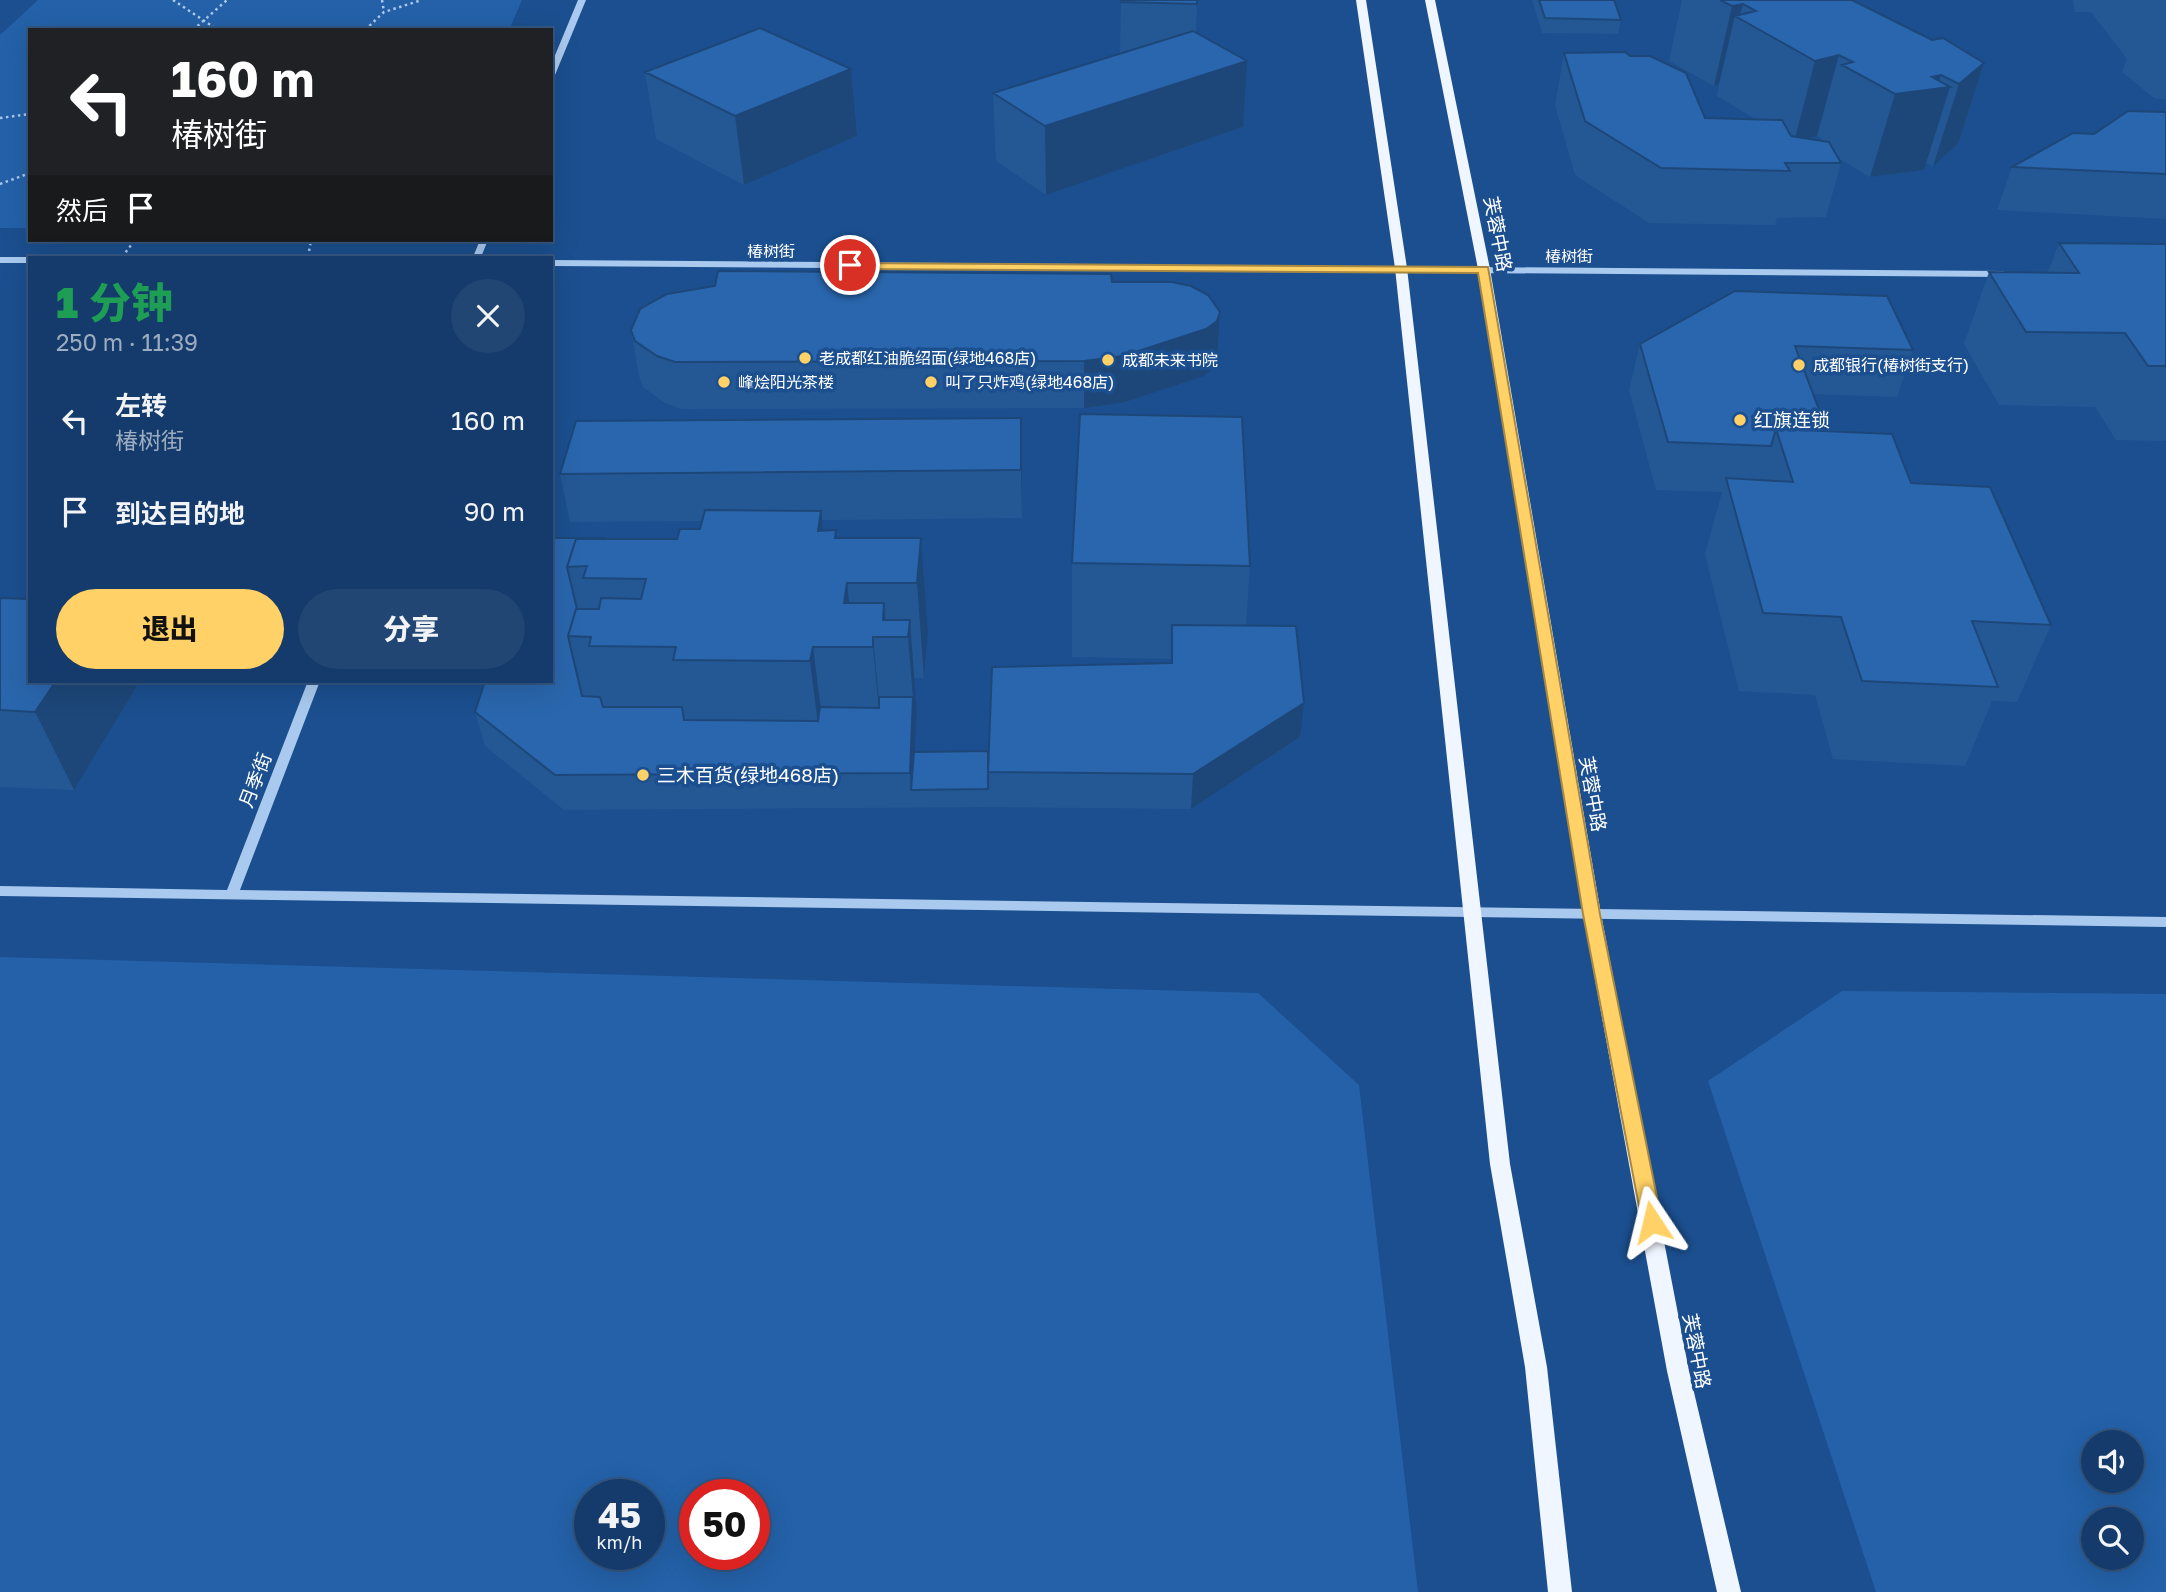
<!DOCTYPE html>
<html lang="zh">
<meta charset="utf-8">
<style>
:root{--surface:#143b6b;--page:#214673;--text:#f1f3f6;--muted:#9dadc1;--line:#33557e;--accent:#ffd166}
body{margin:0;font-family:"Golos Text","Noto Sans SC",sans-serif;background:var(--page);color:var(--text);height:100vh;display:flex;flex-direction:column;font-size:26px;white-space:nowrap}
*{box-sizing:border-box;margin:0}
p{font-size:23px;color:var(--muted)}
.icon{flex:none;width:38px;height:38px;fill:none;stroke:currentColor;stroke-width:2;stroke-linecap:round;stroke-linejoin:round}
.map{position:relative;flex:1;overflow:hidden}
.side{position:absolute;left:28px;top:256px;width:525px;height:427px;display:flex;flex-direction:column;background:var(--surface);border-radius:0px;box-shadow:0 7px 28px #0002,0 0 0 2px var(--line)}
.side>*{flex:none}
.banner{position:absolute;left:28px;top:28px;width:525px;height:214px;border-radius:0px;box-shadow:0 7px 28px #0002,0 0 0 2px var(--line);background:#202124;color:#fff;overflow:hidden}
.controls{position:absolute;left:2081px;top:1430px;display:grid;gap:14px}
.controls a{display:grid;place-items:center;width:63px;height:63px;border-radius:50%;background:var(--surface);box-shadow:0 7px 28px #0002,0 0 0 2px var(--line);font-size:35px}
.speed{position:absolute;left:574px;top:1479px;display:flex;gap:14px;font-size:35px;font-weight:700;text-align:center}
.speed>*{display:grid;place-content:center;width:91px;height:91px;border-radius:50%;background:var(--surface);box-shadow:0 7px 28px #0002,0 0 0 2px var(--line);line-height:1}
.speed small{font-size:18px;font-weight:400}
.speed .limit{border:10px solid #d22;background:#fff;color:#111}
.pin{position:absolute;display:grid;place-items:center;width:60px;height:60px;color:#fff;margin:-30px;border:4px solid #fff;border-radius:50%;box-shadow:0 2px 7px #0007}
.me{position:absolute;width:77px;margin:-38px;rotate:350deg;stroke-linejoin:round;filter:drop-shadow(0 0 5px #0008)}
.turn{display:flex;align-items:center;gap:24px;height:147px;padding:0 28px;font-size:32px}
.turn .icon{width:91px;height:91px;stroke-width:2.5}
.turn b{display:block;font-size:49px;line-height:60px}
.then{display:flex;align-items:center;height:66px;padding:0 28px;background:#0003;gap:14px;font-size:26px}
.round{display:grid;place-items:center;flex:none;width:74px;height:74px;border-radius:37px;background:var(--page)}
.head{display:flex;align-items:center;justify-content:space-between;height:119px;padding:0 28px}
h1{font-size:42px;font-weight:800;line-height:52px;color:#1e9e55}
.action{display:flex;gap:14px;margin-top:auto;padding:14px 28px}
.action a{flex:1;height:80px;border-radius:42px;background:var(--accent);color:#111;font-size:28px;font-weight:800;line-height:80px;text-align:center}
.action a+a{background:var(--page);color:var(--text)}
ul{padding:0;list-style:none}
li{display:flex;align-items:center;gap:21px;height:91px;padding:0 28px}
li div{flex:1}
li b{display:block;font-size:26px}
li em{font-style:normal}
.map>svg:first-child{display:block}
.green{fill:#2461a8;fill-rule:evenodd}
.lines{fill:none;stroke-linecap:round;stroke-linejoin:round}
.path{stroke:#a9c9ee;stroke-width:2.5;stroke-dasharray:2.5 3.5;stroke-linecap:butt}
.minor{fill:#a9c9ee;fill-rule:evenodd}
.major{fill:#f0f6ff;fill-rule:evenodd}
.wall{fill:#245895;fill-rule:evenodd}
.shaded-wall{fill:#1d4779}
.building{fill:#2a66ad;stroke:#1d4779;stroke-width:2}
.route{fill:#ffd166;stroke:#a68842;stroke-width:2}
.poi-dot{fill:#ffd166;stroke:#1b4f8f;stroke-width:2.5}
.labels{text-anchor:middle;stroke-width:7;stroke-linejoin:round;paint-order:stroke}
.far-street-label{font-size:16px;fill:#fff;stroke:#1b4f8f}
.far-poi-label{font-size:16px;fill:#fff;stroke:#1b4f8f;text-anchor:start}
.street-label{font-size:19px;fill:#fff;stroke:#1b4f8f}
.poi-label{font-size:19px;fill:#fff;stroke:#1b4f8f;text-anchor:start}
</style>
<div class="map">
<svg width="2166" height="1592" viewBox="0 0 2166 1592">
<rect width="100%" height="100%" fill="#1b4f8f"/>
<path class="green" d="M38,0H522L509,30H30V228H0V35Z
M0,957L1258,993L1359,1085L1418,1592H0ZM590,1494H649V1554H590ZM695,1494H754V1554H695Z
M1842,991L2166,994V1592H1876L1708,1081ZM2093,1442H2132V1480H2093ZM2093,1519H2132V1558H2093Z"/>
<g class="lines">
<path class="path" d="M173,0L218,30
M382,0L384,12
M193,30L227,0
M365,30L384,12L422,0
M0,118L30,114
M0,184L30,173
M122,257L135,240
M308,257L311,240"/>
<path class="minor" d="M578,0H586L555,75L551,77V65Z
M480,240H488L481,257H473Z
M0,257H30V263H0Z
M551,260L2003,271L2007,274L2003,277L551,266Z
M308,681H320L240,890L2166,917V927L0,896V886L227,890Z"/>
<path class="major" d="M1356,0H1366L1407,268L1510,1164L1547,1367L1572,1592H1548L1525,1367L1490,1164L1395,268Z
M1425,0H1435L1490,269L1601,914L1689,1371L1741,1592H1717L1667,1371L1583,914L1478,269Z"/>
</g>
<path class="wall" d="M1121,0H1197L1196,33L1243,127L1046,195L996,161L993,93L1120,54Z
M1532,0H1614L1621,20L1618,34L1542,33Z
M1682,0H1852L1932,40L1984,63L1958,144L1933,166L1926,163L1924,170L1870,177L1838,158L1841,163L1826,217L1777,218L1775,225L1649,223L1575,175L1555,105L1564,53L1705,118L1755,119L1717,96L1719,84L1714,86L1669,61ZM1817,136L1822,139L1821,141L1808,139Z
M2073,0H2166V100L2154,98L2122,72L2127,59L2091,12H2075Z
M645,72L857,136L744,185L656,139Z
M2166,112V219L1997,210L2012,167L2094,134Z
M2059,243L2166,244V441L2116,440L2095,407L1999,405L1964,344L1989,272H2048Z
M1112,282L1217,358L1214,368L1204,376L1122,403L1084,408L682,409L665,403L643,387L639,376L631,330Z
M1735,291L1913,350L1897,397L1813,394L1827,431L1911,483L2051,625L2017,702L1992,701L1965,766L1833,759L1815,695L1739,691L1705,554L1722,492L1656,490L1629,390L1640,344Z
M1022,466V518L822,520L823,531L837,538H921L928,632L924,678H914L917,714L915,752L988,751L1171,663V659L1072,657V563L1250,566L1246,625L1300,737L1191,809L989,807L564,810L485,746L475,712L551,538L677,539L700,529L702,521L570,522L560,474Z
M0,598L30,681H140L74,790L0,787Z"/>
<path class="shaded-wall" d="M1743,4L1739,19L1735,16L1719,84L1714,86L1732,6Z
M1839,55L1817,136L1794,142L1815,61Z
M1247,61L1243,127L1046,195L1045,126Z
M1984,63L1958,144L1933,166L1959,84Z
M851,69L857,136L744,185L735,116Z
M1941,75L1937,89L1950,87L1924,170L1870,177L1895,94L1932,77Z
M1220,312L1217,358L1214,368L1204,376L1122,403L1084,408V361Z
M1021,418L1022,466V518L1021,470Z
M821,511L832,604L818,531Z
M836,530L844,603L847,583L854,647H849L835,538Z
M921,538L928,632L924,678L917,583Z
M884,603L887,637L883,620Z
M910,620L917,714L913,790H911L910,773L913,698L908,637Z
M873,637L882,732V742L873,647Z
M813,647L825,742L822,756L810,661Z
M56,681H140L74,790L35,712Z
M1304,703L1300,737L1191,809L1193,774Z"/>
<path class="building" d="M1121,0H1197V4L1121,2Z
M1539,0H1614L1621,20L1545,18Z
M1720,0H1852L1932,40L1943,38L1984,63L1959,84L1941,75L1932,77L1950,87L1895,94L1842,65L1853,62L1839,55L1815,61L1735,16L1756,11L1743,4L1732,6Z
M760,28L851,69L735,116L645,72Z
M1193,31L1247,61L1045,126L993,93Z
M1625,52L1630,56H1650L1686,73L1705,118L1782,120L1791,136L1829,142L1841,163H1785L1790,171L1661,168L1585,121L1564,53Z
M2128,111L2166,112V174L2012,167L2073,133L2094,134Z
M2059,243L2166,244V366H2148L2125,333L2026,332L1989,272L2079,273Z
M718,271L1111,274L1112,282H1172L1191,286L1208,295L1220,312L1217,321L1206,329L1123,356L1084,361L675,362L657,356L635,341L631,330L640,309L667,294L715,286Z
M1735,291L1887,296L1913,350L1795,346L1827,431L1776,429L1771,446L1668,442L1640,344Z
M1080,414L1242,417L1250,566L1072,563Z
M1021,418V470L560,474L576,421Z
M1776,429L1892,434L1911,483L1990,487L2051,625L1972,621L1998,687L1862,681L1841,617L1763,613L1726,478L1793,482Z
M705,510L821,511L818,531L836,530L835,538H921L917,583H847L844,603H884L883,620H910L908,637H873V647H813L810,661L673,660L676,647L589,646L591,637L568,636L576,609H599L601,598L641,599L646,579L583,578L587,566L567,567L576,539H677L680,529H700Z
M551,538H606L576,539L567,567L577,609H576L568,636L582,696L600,697L603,707H682L684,720L818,721L820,707L879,708V697H913L910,773L555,775L475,712L485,681H551Z
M0,598L30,599V681H56L35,712L0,710Z
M1172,625L1296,626L1304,703L1193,774L988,772L992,667L1172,663Z
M988,751V789L911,790L914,752Z"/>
<path class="route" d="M846,263L1488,267L1600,914L1662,1222L1659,1228H1645L1642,1222L1583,914L1478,273L850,269L846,268Z"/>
<g class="poi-dot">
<circle cx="805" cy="358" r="7"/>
<circle cx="1108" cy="360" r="7"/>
<circle cx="1799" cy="365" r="7"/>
<circle cx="724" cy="382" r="7"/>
<circle cx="931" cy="382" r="7"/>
<circle cx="1740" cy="420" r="7"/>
<circle cx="643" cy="775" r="7"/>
</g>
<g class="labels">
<g class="far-street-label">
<text x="771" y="257">椿树街</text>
<text x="1569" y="262">椿树街</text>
</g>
<g class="far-poi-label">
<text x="819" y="364">老成都红油脆绍面(绿地468店)</text>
<text x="1122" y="366">成都未来书院</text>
<text x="1813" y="371">成都银行(椿树街支行)</text>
<text x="738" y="388">峰烩阳光茶楼</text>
<text x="945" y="388">叫了只炸鸡(绿地468店)</text>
</g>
<g class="street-label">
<text transform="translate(1498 234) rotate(79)" y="7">芙蓉中路</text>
<text transform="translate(255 780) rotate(-69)" y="7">月季街</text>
<text transform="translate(1593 794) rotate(80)" y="7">芙蓉中路</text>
<text transform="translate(1697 1351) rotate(79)" y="7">芙蓉中路</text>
</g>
<g class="poi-label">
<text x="1754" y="427">红旗连锁</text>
<text x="657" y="782">三木百货(绿地468店)</text>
</g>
</g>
</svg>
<div class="controls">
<a><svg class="icon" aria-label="sound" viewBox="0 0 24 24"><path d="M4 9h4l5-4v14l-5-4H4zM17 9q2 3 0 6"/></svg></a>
<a><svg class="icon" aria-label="search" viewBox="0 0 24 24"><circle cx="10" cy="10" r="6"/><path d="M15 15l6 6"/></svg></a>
</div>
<div class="speed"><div>45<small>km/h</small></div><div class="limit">50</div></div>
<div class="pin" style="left:850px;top:265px;background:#d93025"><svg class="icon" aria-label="arrive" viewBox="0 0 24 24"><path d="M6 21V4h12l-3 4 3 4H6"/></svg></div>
<svg class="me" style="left:1652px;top:1222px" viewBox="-20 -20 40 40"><path d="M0-17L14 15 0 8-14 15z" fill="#ffd166" stroke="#fff" stroke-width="4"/></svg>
<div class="banner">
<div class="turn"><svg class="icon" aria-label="left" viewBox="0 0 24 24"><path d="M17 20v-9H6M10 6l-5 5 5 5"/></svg><div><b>160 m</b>椿树街</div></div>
<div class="then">然后<svg class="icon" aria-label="arrive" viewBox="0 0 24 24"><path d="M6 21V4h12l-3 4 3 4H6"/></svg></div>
</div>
<section class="side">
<div class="head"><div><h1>1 分钟</h1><p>250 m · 11:39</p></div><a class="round"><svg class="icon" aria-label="close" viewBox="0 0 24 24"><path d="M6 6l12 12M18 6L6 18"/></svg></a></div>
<ul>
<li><svg class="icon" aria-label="left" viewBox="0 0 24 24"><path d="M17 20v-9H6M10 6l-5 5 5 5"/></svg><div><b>左转</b><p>椿树街</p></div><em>160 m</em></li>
<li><svg class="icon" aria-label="arrive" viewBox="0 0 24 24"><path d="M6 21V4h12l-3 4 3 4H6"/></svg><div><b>到达目的地</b></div><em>90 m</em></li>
</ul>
<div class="action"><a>退出</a><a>分享</a></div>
</section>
</div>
